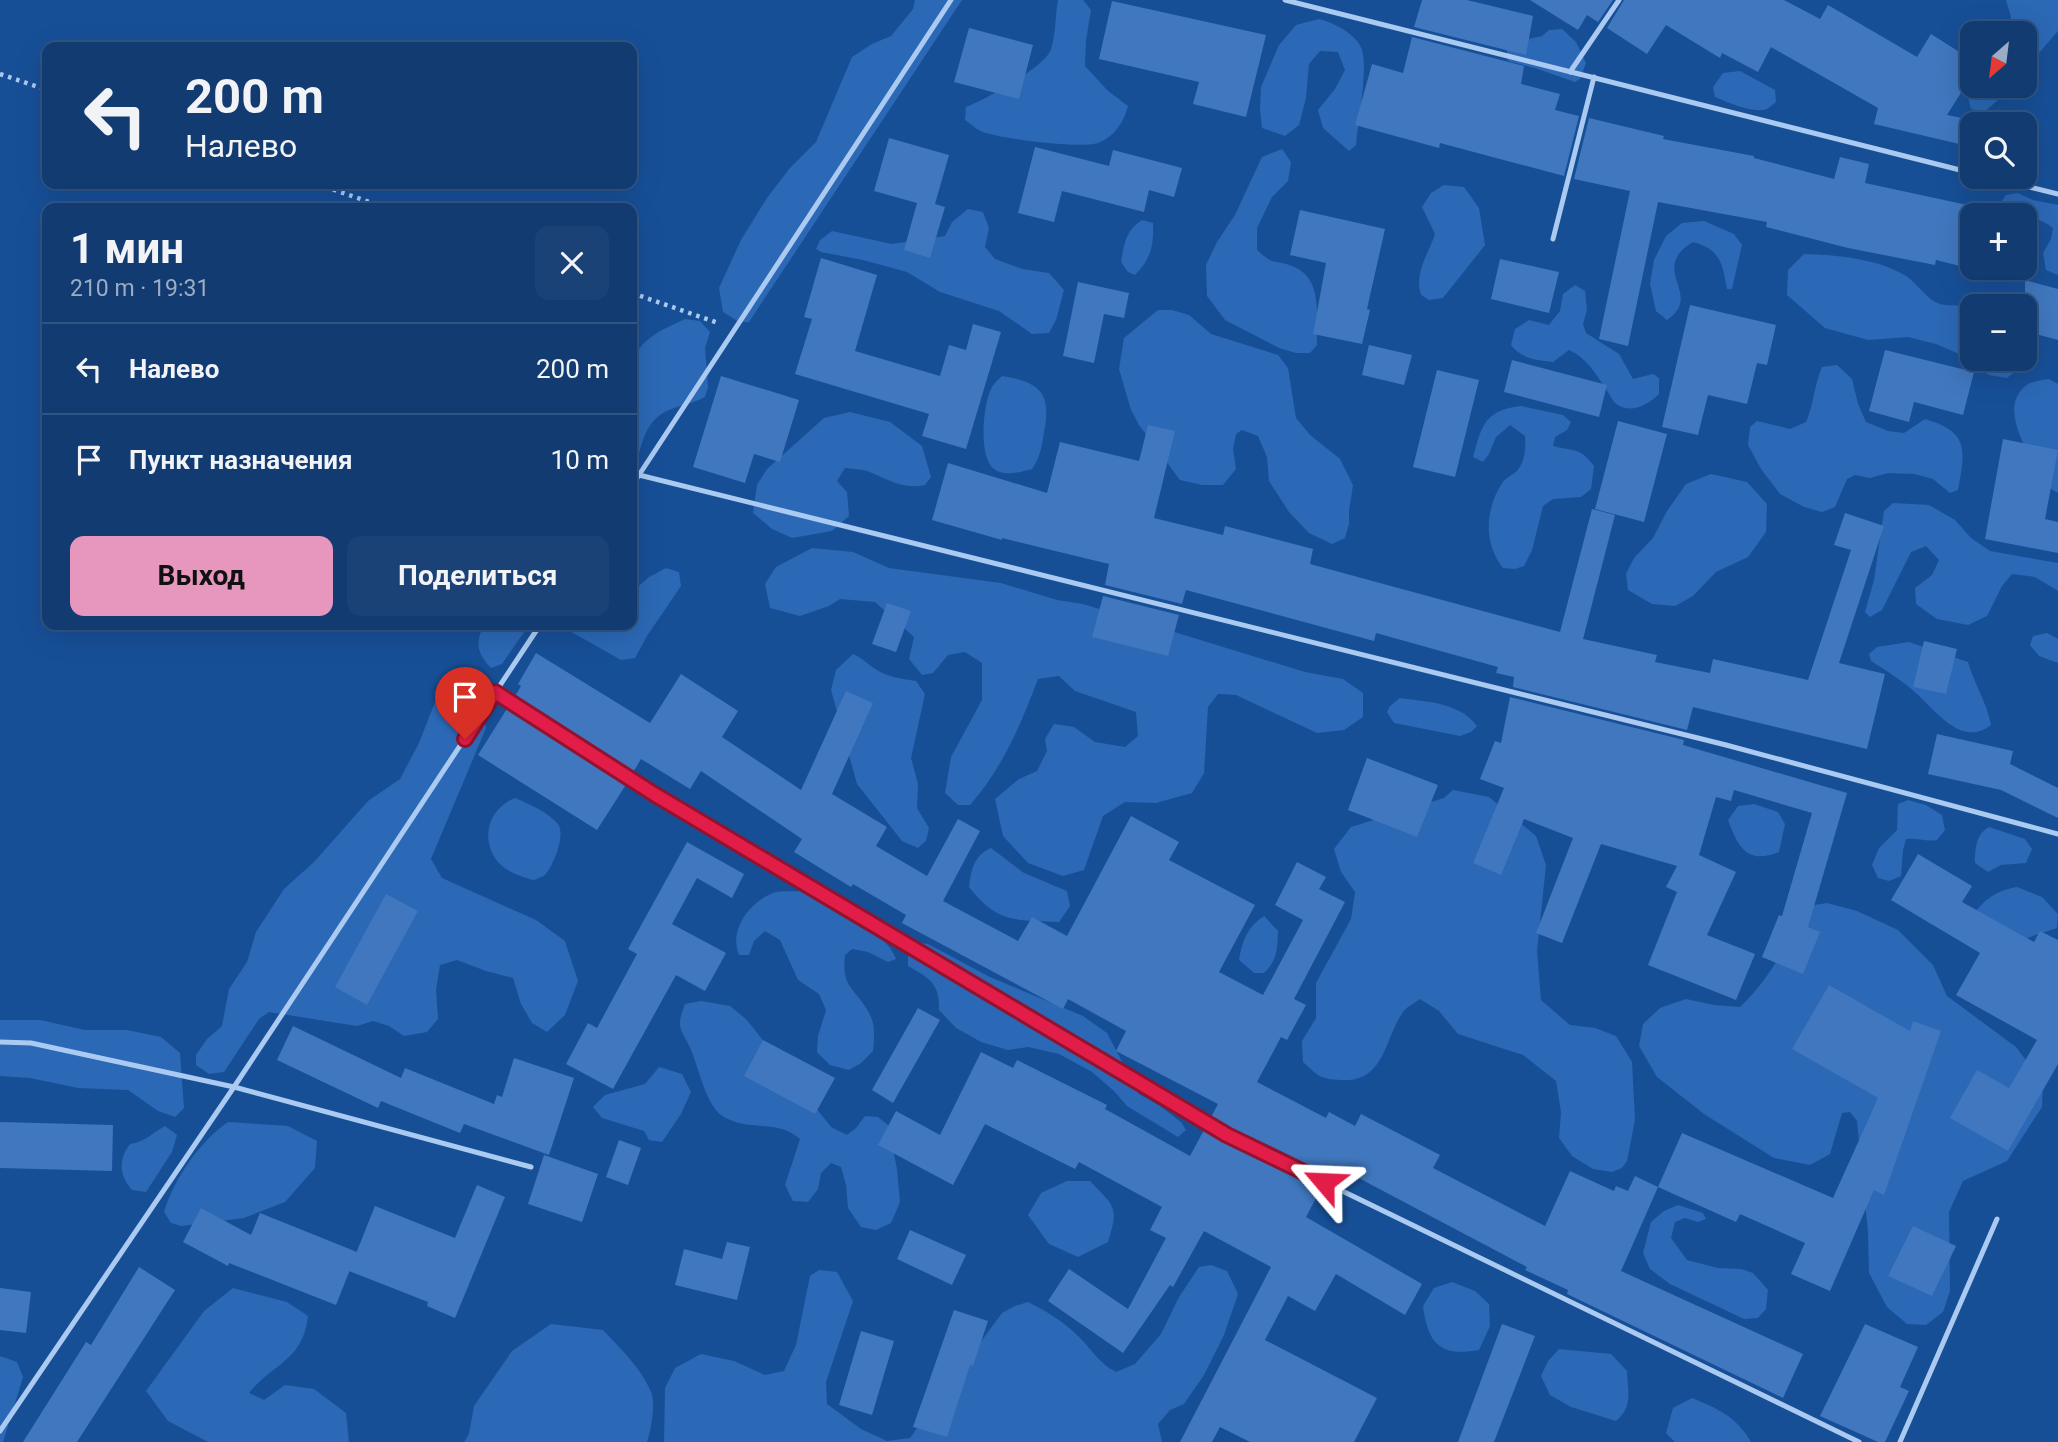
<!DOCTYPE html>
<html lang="ru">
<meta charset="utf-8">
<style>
:root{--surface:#113b71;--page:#1a4276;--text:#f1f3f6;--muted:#9cadc3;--line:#305584;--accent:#e797bd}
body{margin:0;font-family:Roboto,sans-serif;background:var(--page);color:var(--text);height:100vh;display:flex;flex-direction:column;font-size:26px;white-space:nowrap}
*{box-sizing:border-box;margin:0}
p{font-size:23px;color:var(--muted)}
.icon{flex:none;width:38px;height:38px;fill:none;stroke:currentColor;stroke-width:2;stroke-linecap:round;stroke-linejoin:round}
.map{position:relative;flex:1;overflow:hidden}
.panel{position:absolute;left:42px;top:203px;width:595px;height:427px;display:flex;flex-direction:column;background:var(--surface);border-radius:14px;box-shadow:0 7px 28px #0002,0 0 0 2px var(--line)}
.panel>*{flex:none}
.top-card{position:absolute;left:42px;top:42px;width:595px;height:147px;border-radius:14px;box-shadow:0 7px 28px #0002,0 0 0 2px var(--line);background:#113b71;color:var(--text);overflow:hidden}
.needle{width:46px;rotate:208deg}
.controls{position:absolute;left:1960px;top:21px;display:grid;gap:14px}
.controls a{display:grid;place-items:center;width:77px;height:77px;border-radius:14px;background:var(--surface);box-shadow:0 7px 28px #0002,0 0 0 2px var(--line);font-size:35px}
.pin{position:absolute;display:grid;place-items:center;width:60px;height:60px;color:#fff;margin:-72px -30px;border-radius:50% 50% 50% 0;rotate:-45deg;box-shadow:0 0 7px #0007}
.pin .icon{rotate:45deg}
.me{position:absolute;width:77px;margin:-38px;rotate:296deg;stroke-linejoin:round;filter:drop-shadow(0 0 5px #0008)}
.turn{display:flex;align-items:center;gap:24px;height:147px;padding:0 28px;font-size:32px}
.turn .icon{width:91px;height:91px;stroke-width:2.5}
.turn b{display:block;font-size:49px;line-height:60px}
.round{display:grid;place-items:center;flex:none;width:74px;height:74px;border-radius:14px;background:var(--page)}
.overview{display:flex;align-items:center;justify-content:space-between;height:119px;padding:0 28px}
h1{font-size:42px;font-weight:700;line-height:52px}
.cta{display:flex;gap:14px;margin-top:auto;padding:14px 28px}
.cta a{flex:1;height:80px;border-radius:14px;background:var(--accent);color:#111;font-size:28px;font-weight:700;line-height:80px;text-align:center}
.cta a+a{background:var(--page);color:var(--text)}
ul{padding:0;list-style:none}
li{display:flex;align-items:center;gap:21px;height:91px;padding:0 28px;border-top:2px solid var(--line)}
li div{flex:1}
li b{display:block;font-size:26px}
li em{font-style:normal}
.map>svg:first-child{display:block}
.green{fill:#2b68b5}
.building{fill:#4077be}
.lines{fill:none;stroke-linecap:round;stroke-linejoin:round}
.path{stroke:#aacaf1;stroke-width:4.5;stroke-dasharray:3.5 5;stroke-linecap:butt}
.service{stroke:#aacaf1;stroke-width:5}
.route-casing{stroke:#92132f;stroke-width:18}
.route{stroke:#e11d48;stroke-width:12}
</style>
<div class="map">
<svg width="2058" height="1442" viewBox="0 0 2058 1442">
<rect width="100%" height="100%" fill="#174f97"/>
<path class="green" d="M915,0H962L749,322H739L723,312L719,288L741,240L767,198L790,168L816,142L852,57L872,44L891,36L913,9Z
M1058,0H1083L1091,10L1086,40L1085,66L1108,91L1128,106C1124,122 1114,137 1098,143C1079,149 1003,139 983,132C977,130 971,124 965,120L966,107C984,100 1046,67 1051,49C1056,34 1055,16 1058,0Z
M2006,0H2058V31L2025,69V33H2003L2011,17Z
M1319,19C1334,23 1357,34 1362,50C1368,70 1358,122 1356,145L1349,151L1323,128L1318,110L1335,89L1345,70L1338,52L1320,51L1309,64L1306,98L1299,125L1285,136L1262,128L1260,108L1261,87L1279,45L1296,25Z
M1562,29L1576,42L1586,63L1580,79L1575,82L1538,69L1508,61L1506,44L1542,36L1549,30Z
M1740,71L1775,90L1776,102C1773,104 1770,107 1767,109C1754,114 1727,102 1715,97L1713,87L1723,73Z
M1973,86H2010L1998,100L1984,112L1971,109L1968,97Z
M1282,149L1291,162L1288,181L1272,197L1257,228V250C1274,266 1273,259 1292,266C1324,278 1316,317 1317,345L1310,353H1296L1279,348L1225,320L1207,296L1206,265L1217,242L1235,215L1262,157Z
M1444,185L1464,187L1479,208L1485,245L1443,298L1429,300L1421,295C1414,273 1428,255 1435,234L1422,207L1431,193Z
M2018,193L2033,200L2058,205V275L2046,270L2043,253L2051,239L2053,228C2035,214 2017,216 2001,202L2006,195Z
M968,209L983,212L989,228L985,247L995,259L1022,269L1049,273L1064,290L1056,320L1049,333L1032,334L999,311L940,292L907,272L863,260L821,252L816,249L820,240L832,231L892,244L945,236L952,222Z
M1142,220L1153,223C1154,245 1151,259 1135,275L1128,272L1121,262C1124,244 1126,230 1142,220Z
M1704,221L1734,234L1742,245L1732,289H1727C1722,263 1721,250 1693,242C1647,270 1705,294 1667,320L1656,311L1650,284L1654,260L1666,236L1682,223Z
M1804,254C1837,255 1876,258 1906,276C1917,283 1927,300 1940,304C1951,307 1962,303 1972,309V359H2020L2017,370L2007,378L1989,375L1966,357L1936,344L1908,337L1868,340L1825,328L1787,295L1788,270Z
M1575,285L1585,291L1587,310L1583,324L1586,333L1619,354L1633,379L1653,374L1659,378V394C1648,405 1630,415 1615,403C1612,400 1609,393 1606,389C1595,373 1587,358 1569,350L1553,362C1536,360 1522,359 1511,345L1515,329L1529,320L1549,325L1560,311L1563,294Z
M1158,310H1172L1189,315L1211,334L1278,355L1288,368L1296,418L1310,435L1340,459L1353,485L1349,511V524L1345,538L1332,544L1309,533L1289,512L1269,481L1267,457L1258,436L1242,430L1236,434L1233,449L1236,469L1223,485H1202L1180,480L1139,425L1131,410L1119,369L1124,338Z
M685,319L700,321L710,332L705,348L708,387L705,397C680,410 659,404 645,435C640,446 640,456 632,466C632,439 626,375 637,353C646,335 669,327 685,319Z
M1837,365L1852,379L1858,404L1866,422L1888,431L1904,433L1925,419C1970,432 1965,451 1958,490L1950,493L1933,479L1914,474L1888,473L1870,478L1855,475L1847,479L1835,507L1822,512L1804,507L1780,494L1761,469L1748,445L1750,427L1757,421L1790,429L1806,422C1814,403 1814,386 1822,367Z
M1002,376C1040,382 1052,393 1044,432C1042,446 1040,458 1032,469C1020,472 1004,477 994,469C978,457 983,405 991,389C993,384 999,379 1002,376Z
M2049,379L2058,384V493L2048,487C2034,461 1993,408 2028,384C2033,381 2043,380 2049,379Z
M1521,406L1563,415L1571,422L1567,430L1555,437L1553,446C1574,452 1579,446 1594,466L1591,489L1581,497L1553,499L1543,506L1532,550L1524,566L1515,569L1503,568C1483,543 1485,508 1503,482C1507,477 1511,476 1516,472C1525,463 1526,448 1525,436L1510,425L1496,437L1489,454L1483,462L1473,457C1482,425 1485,410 1521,406Z
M850,412L890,422L922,446L931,477L925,485C902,490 888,479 867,471C860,469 852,469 845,468L837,481L847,492L849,516L832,531L792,538L772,529L753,513L757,485L767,469L824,418Z
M1711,474L1747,482L1767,504L1766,532L1748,557L1716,572L1693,596L1675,606L1652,604L1628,590L1626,574L1634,558L1653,538L1667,511L1686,484Z
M1893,503L1929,505L1955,520L1971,538L1990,551L2058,563V591L2035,577L2012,574L2002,586L1987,616L1968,625L1937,619L1916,604L1915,588L1932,575L1939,560L1926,546L1911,552L1882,610L1870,617L1865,612L1874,580L1884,511Z
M812,548L853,552L889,568L1001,583L1057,600L1083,604L1305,672L1343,679L1363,693V717L1344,730L1317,733L1236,695L1218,694L1208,707L1204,773L1192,793L1156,803L1125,802L1103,816L1084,870L1063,876L1028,863L1003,836L995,799L1019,779L1037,771L1047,751L1045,739L1054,724L1074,727L1095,742L1125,747L1138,736L1136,712L1075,691L1059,676L1038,679C1021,724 1002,769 970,805H958L945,793L951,757L982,700V663L965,652L948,655L933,673L922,675L909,659L914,637L875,602L840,599L829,606L800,616L770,608L765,584L776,567Z
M666,568L679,572L681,586L647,636L635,658L621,660L559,625H632V592L649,577Z
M484,625H529L502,664L491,668C477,654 475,642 484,625Z
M2047,633L2058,639V663L2039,656L2030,645L2033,636Z
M1909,642L1968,662C1975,686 1986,700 1991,725C1962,748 1936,711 1917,694C1903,681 1887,671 1871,661L1869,654L1877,647Z
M853,654C863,658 868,665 877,670C888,677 903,679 916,681L925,694L911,758L918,784L917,808L929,828L926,841L918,848L902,841L857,784L831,690L836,670Z
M467,676L480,689L486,728L431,859L442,878L536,920L565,941L578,981L565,1015L547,1032L532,1023L521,1004L513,978L486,971L457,960L440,965L436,990L438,1019L427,1032L404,1036L389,1026L373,1021L357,1026L269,1012L259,1019L224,1072L209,1074L196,1065V1055L207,1039L222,1026L229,989L247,962L256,932L284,889L314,862L368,801L400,779L419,743L435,702L452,677Z
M1400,698C1427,702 1459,702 1477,726L1471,732L1460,736L1394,723L1387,712L1390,706Z
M1453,790L1489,797L1536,836L1546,865L1537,951L1541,1000L1570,1025L1595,1028L1616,1036L1632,1062L1635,1120L1627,1161L1622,1168L1612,1172L1593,1169L1572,1156L1559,1138L1561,1112L1556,1081L1523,1055L1458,1034L1439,1011L1420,999C1415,1003 1406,1007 1403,1012C1384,1039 1385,1083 1341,1080C1320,1079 1318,1076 1303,1062L1302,1041L1316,1018V983L1351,919L1355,892L1341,872L1334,849L1351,827L1444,798Z
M515,798C529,804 548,812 558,824C566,835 553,867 544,876C543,876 535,880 533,880C520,876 503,871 495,858C480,835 491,807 515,798Z
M1908,800L1926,805L1942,815L1945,830L1937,840C1926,842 1918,838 1906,839L1903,850L1901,876L1889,881L1878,878L1872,865L1879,848L1897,830L1898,804Z
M1754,804L1778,812L1785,824L1779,852C1747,865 1738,847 1728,820L1738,806Z
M1989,827L2025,839L2032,849L2026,863L2001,865L1988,872L1975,863C1975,849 1976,834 1989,827Z
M991,848L1024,873L1067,891L1070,906L1059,922C1016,920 998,924 969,887C971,870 974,855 991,848Z
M2017,887L2042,897L2058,914L2057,928L2024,939L1971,918C1983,900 1995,891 2017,887Z
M801,891C830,906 885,928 896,959L888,962L868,952L852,949L845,955C841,989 856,988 869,1013C876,1025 874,1039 873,1051L861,1063L849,1070L830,1065L817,1052L818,1036L826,1010L819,994L798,980L780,940L765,931L754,941L749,955H739C729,931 748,903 773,893C781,890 792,892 801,891Z
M1827,903L1857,911L1898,930L1933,965L1947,996L2016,1047L2043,1083L2042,1107L2007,1161L1963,1181L1949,1212L1950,1291L1943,1312L1926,1325L1907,1324L1887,1307L1869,1273L1868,1232L1857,1121L1850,1112L1842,1113L1830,1154L1810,1165L1774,1158L1704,1114L1657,1077L1639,1046L1643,1024L1660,1008L1686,999L1714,1005L1740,1007C1770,979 1788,942 1808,906Z
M1264,916L1278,931C1277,950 1278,959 1264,973H1254L1239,960C1242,941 1248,926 1264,916Z
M918,943L928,944L990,977L1083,1016L1107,1033L1139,1094L1160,1106L1181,1122L1186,1130L1178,1137L1127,1106L1114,1091L1092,1072L1059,1054L1028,1047L1008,1050L981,1042L956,1028L939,1010C940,983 929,978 908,966V955Z
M701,1001L730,1006L747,1020L831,1127L847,1135L856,1128L865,1116L878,1117L888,1125L897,1169L900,1202L891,1223L876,1230L861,1227L848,1208L846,1185L841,1167L831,1163L821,1173L818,1189L808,1202L793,1201L785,1185L800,1139C778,1119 750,1132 724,1117C706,1107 699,1068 691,1050C688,1042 681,1033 680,1025C679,1019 683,1010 685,1004Z
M0,1020H40L85,1030H127L161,1037L180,1053L184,1108L175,1117L158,1111L128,1090L78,1088L30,1078L0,1076Z
M659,1067L682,1074L691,1092L681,1114L662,1142L649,1140L644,1131L602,1118L593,1107L605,1095L645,1084Z
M228,1122L288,1126L317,1141L315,1168L285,1202L244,1218L181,1226L171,1223L164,1212C174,1179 200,1141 228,1122Z
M165,1126L177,1135L172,1152L146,1192L132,1190C119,1175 118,1160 130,1144C145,1142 152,1133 165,1126Z
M1067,1181H1090C1115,1207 1119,1207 1108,1242L1078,1257L1049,1244L1028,1215L1041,1193Z
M1678,1205L1703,1213L1706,1219L1698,1222L1685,1218L1675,1222L1671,1238L1687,1260L1718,1268L1741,1269L1753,1273L1768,1290L1766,1309L1758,1318L1744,1319L1670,1284L1650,1269L1643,1253L1651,1222L1664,1211Z
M1211,1265L1227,1271L1238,1294L1224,1335L1204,1375L1184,1404L1170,1410L1158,1424L1162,1442H664L665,1388L675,1368L701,1354L734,1361L765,1375L784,1371L796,1345L810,1276L819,1270L837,1272L853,1301L826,1382L827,1404L861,1429L887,1441L910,1438L1002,1313L1015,1306L1028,1302C1048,1312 1064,1322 1079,1337C1093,1351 1098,1362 1116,1372L1135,1364L1161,1334L1179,1297L1199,1267Z
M1452,1282L1475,1291L1489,1304L1490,1326L1479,1350C1440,1357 1428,1344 1423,1306L1434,1288Z
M233,1288L287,1302L308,1316C303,1361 273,1363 249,1393L264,1400L285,1385L314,1389L346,1413L349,1442H208L168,1421L146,1391L204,1311Z
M551,1324L603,1330C620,1348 642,1369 651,1392C656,1403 651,1431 647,1442H464L469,1434L474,1406L512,1351Z
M1559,1349L1611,1354L1627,1371C1628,1392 1633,1407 1616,1421L1571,1407L1550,1395L1541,1376L1548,1361Z
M0,1356L17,1362L23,1377L3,1442H0Z
M1692,1398C1718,1409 1736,1416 1751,1442H1675L1666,1433L1673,1408Z"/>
<path class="building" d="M1422,0H1467L1533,16L1526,55L1414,27Z
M1530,0H1613L1598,22L1587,15L1578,30Z
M1624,0H1784L1820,19L1828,5L1917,57L1931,34L1972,60V75L1947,115L1972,120V147L1874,124L1878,108L1771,47L1758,72L1722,53L1720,58L1666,25L1647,54L1607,28Z
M1112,1L1266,35L1246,117L1193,104L1199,82L1099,59Z
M969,28L1033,45L1019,99L954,82Z
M1412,37L1524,66L1521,84L1560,94L1555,110L1579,116L1564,176L1440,143L1439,148L1355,125L1372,64L1403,73Z
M1589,118L1664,136L1663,139L1754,156V158L1834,179L1840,157L1869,164L1865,183L1972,206V269L1936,260L1935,265L1848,248L1766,227L1767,222L1658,202L1628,346L1599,339L1630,191L1574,179Z
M889,138L949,155L935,204L945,207L930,258L904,250L917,203L874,191Z
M1035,147L1109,166L1113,150L1182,168L1174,197L1149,190L1144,212L1062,191L1054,222L1018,213Z
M1300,210L1385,229L1367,309L1370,310L1362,344L1313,334L1326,263L1290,255Z
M821,258L877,275L855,351L940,376L949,345L966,350L973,324L1001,332L966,449L922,436L929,414L795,374L812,319L804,317Z
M1500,259L1559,272L1549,313L1491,299Z
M2025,280L2058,289V340L2025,331Z
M1078,282L1129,293L1124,318L1104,314L1094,363L1063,356Z
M1690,305L1776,325L1767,365L1757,363L1747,404L1708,395L1698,435L1662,427Z
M1369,345L1412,355L1404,385L1362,375Z
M1885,350L1974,372L1963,415L1914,402L1909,422L1869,411Z
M1512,360L1607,385L1599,417L1504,392Z
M1437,370L1479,380L1455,477L1413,467Z
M721,376L799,400L780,462L754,454L745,483L693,467Z
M1618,421L1667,434L1644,522L1595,509Z
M1148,425L1175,431L1154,518L1223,535L1225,526L1313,549L1310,564L1560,632L1592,509L1615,515L1583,639L1657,655L1655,662L1710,673L1713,659L1808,680L1851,550L1834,545L1845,513L1884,526L1839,663L1885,674L1867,749L1693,707L1687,730L1513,687L1514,677L1496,673L1498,667L1376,633L1374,641L1186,590L1182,604L1105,585L1109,564L1002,538V540L932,520L948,463L1047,493L1060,442L1139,461Z
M2003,439L2058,450L2045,519L2058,522V553L1985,539Z
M1103,596L1179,615L1168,656L1092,637Z
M887,603L911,611L896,652L872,644Z
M1924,641L1957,649L1946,694L1913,687Z
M536,653L650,723L681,674L738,711L722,737L801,790L846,691L873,703L832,794L887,827L876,846L927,876L958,819L980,831L943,901L1018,941L1032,917L1067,936L1131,816L1179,842L1169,860L1255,905L1219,972L1263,995L1303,920L1275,905L1297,862L1326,877L1319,889L1345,902L1294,999L1306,1005L1287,1040L1281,1037L1257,1082L1326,1118L1329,1112L1355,1126L1361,1114L1440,1155L1433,1168L1545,1226L1570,1171L1614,1191L1616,1186L1628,1191L1635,1176L1658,1187L1682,1133L1833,1198L1878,1098L1792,1049L1829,985L1910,1031L1913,1021L1941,1031L1884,1195L1874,1190L1830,1291L1791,1274L1805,1243L1740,1214L1736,1222L1658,1187L1621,1271L1803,1354L1783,1398L1567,1294L1568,1290L1525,1270L1527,1267L1334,1165L1328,1178L1229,1130L1210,1119L1218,1104L1116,1051L1126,1031L1068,999L1063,1009L902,923L906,915L853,884L851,887L794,852L802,839L701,771L690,789L641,759L632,774L514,698L521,686L518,684Z
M1510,697L1684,740L1683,745L1847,793L1808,927L1820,932L1803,974L1762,957L1779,915L1782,916L1812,813L1734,790L1731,801L1716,797L1699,855L1736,872L1707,935L1755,954L1736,1000L1648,965L1677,892L1666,887L1677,866L1601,844L1562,943L1536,933L1573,838L1524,819L1501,875L1473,863L1504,788L1480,779L1495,741L1501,743Z
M508,707L627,783L597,830L478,755Z
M1937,734L2013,751L2010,764L2058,788V818L2001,790L1928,774Z
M1367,758L1438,785L1417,837L1348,810Z
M687,842L744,874L732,898L697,878L672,924L726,953L705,991L676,975L613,1089L566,1064L588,1023L597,1028L637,954L628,949Z
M1918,854L1972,886L1962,902L2034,942L2040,931L2058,940V1064L2008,1151L1950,1118L1977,1070L2009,1088L2037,1040L1956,995L1980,953L1891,900Z
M386,894L418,911L367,1005L335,987Z
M918,1008L940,1020L893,1103L872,1090Z
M293,1026L401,1078L405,1068L494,1104L497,1095L502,1097L514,1058L574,1078L549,1155L464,1124L460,1133L381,1101L378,1108L277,1060Z
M763,1040L835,1078L815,1114L744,1076Z
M981,1052L1013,1068L1017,1060L1107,1105L1105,1109L1190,1156L1205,1128L1322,1187L1306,1217L1422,1284L1405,1315L1336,1274L1315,1311L1288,1296L1265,1340L1377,1398L1354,1442H1250L1220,1427L1212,1442H1180L1271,1267L1204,1231L1173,1287L1170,1285L1123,1353L1048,1301L1069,1269L1128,1309L1166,1238L1150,1230L1162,1207L1079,1162L1075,1169L985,1124L953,1185L878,1145L896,1111L940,1135Z
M0,1122L113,1125L112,1171L0,1168Z
M619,1140L641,1148L628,1185L606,1177Z
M544,1155L598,1174L582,1222L528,1204Z
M477,1185L505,1197L455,1318L427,1306L428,1302L349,1271L375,1206L455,1238Z
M201,1208L251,1235L260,1213L357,1252L336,1305L229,1263L228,1266L183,1242Z
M1913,1226L1956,1246L1932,1296L1888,1276Z
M910,1230L966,1255L952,1285L897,1259Z
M727,1242L750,1247L737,1300L675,1285L684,1249L722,1259Z
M139,1267L175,1290L77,1442H23L86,1342L91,1345Z
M0,1288L31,1292L26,1333L0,1330Z
M954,1310L988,1321L973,1366L970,1365L947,1437L913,1427Z
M1502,1324L1535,1336L1494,1442H1458Z
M1865,1324L1918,1347L1900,1387L1909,1391L1885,1442H1878L1820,1416Z
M861,1331L894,1341L872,1415L839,1405Z"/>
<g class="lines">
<path class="path" d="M0,74L47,90
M317,184L387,208
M632,293L718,323"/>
<path class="service" d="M1285,0L1972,173
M1570,72L1619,0
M1988,177L2058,194
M1553,239L1594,77
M639,475L951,0
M632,486L639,475L1726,745L2058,834
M495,692L654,794L1227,1135L1859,1442
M0,1042L31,1043L234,1087L531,1167
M0,1431L234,1087L540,625
M1900,1442L1997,1219"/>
</g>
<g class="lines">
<g class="route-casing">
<path id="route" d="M465,739L495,692L654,794L1227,1135L1324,1182"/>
</g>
<use href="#route" class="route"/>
</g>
</svg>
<div class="controls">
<a><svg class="needle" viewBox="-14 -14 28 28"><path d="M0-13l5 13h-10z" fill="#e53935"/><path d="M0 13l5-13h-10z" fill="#9cadc3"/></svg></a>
<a><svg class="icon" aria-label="search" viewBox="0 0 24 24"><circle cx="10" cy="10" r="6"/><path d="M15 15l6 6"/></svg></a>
<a>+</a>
<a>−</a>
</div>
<div class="pin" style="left:465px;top:739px;background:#d93025"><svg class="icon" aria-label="arrive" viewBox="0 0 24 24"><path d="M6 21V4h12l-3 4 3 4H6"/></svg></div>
<svg class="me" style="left:1324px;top:1182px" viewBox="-20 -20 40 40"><path d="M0-17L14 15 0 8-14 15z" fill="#e11d48" stroke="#fff" stroke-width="4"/></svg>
<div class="top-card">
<div class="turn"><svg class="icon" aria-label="left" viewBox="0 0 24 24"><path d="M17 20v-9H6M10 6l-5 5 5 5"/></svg><div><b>200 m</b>Налево</div></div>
</div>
<section class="panel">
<div class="overview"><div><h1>1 мин</h1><p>210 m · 19:31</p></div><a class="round"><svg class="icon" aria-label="close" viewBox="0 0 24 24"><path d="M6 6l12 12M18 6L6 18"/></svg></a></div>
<ul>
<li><svg class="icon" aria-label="left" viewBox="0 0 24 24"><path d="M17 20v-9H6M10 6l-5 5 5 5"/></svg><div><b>Налево</b></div><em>200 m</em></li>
<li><svg class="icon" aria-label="arrive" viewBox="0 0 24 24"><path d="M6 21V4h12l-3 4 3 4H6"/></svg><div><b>Пункт назначения</b></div><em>10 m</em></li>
</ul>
<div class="cta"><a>Выход</a><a>Поделиться</a></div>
</section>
</div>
